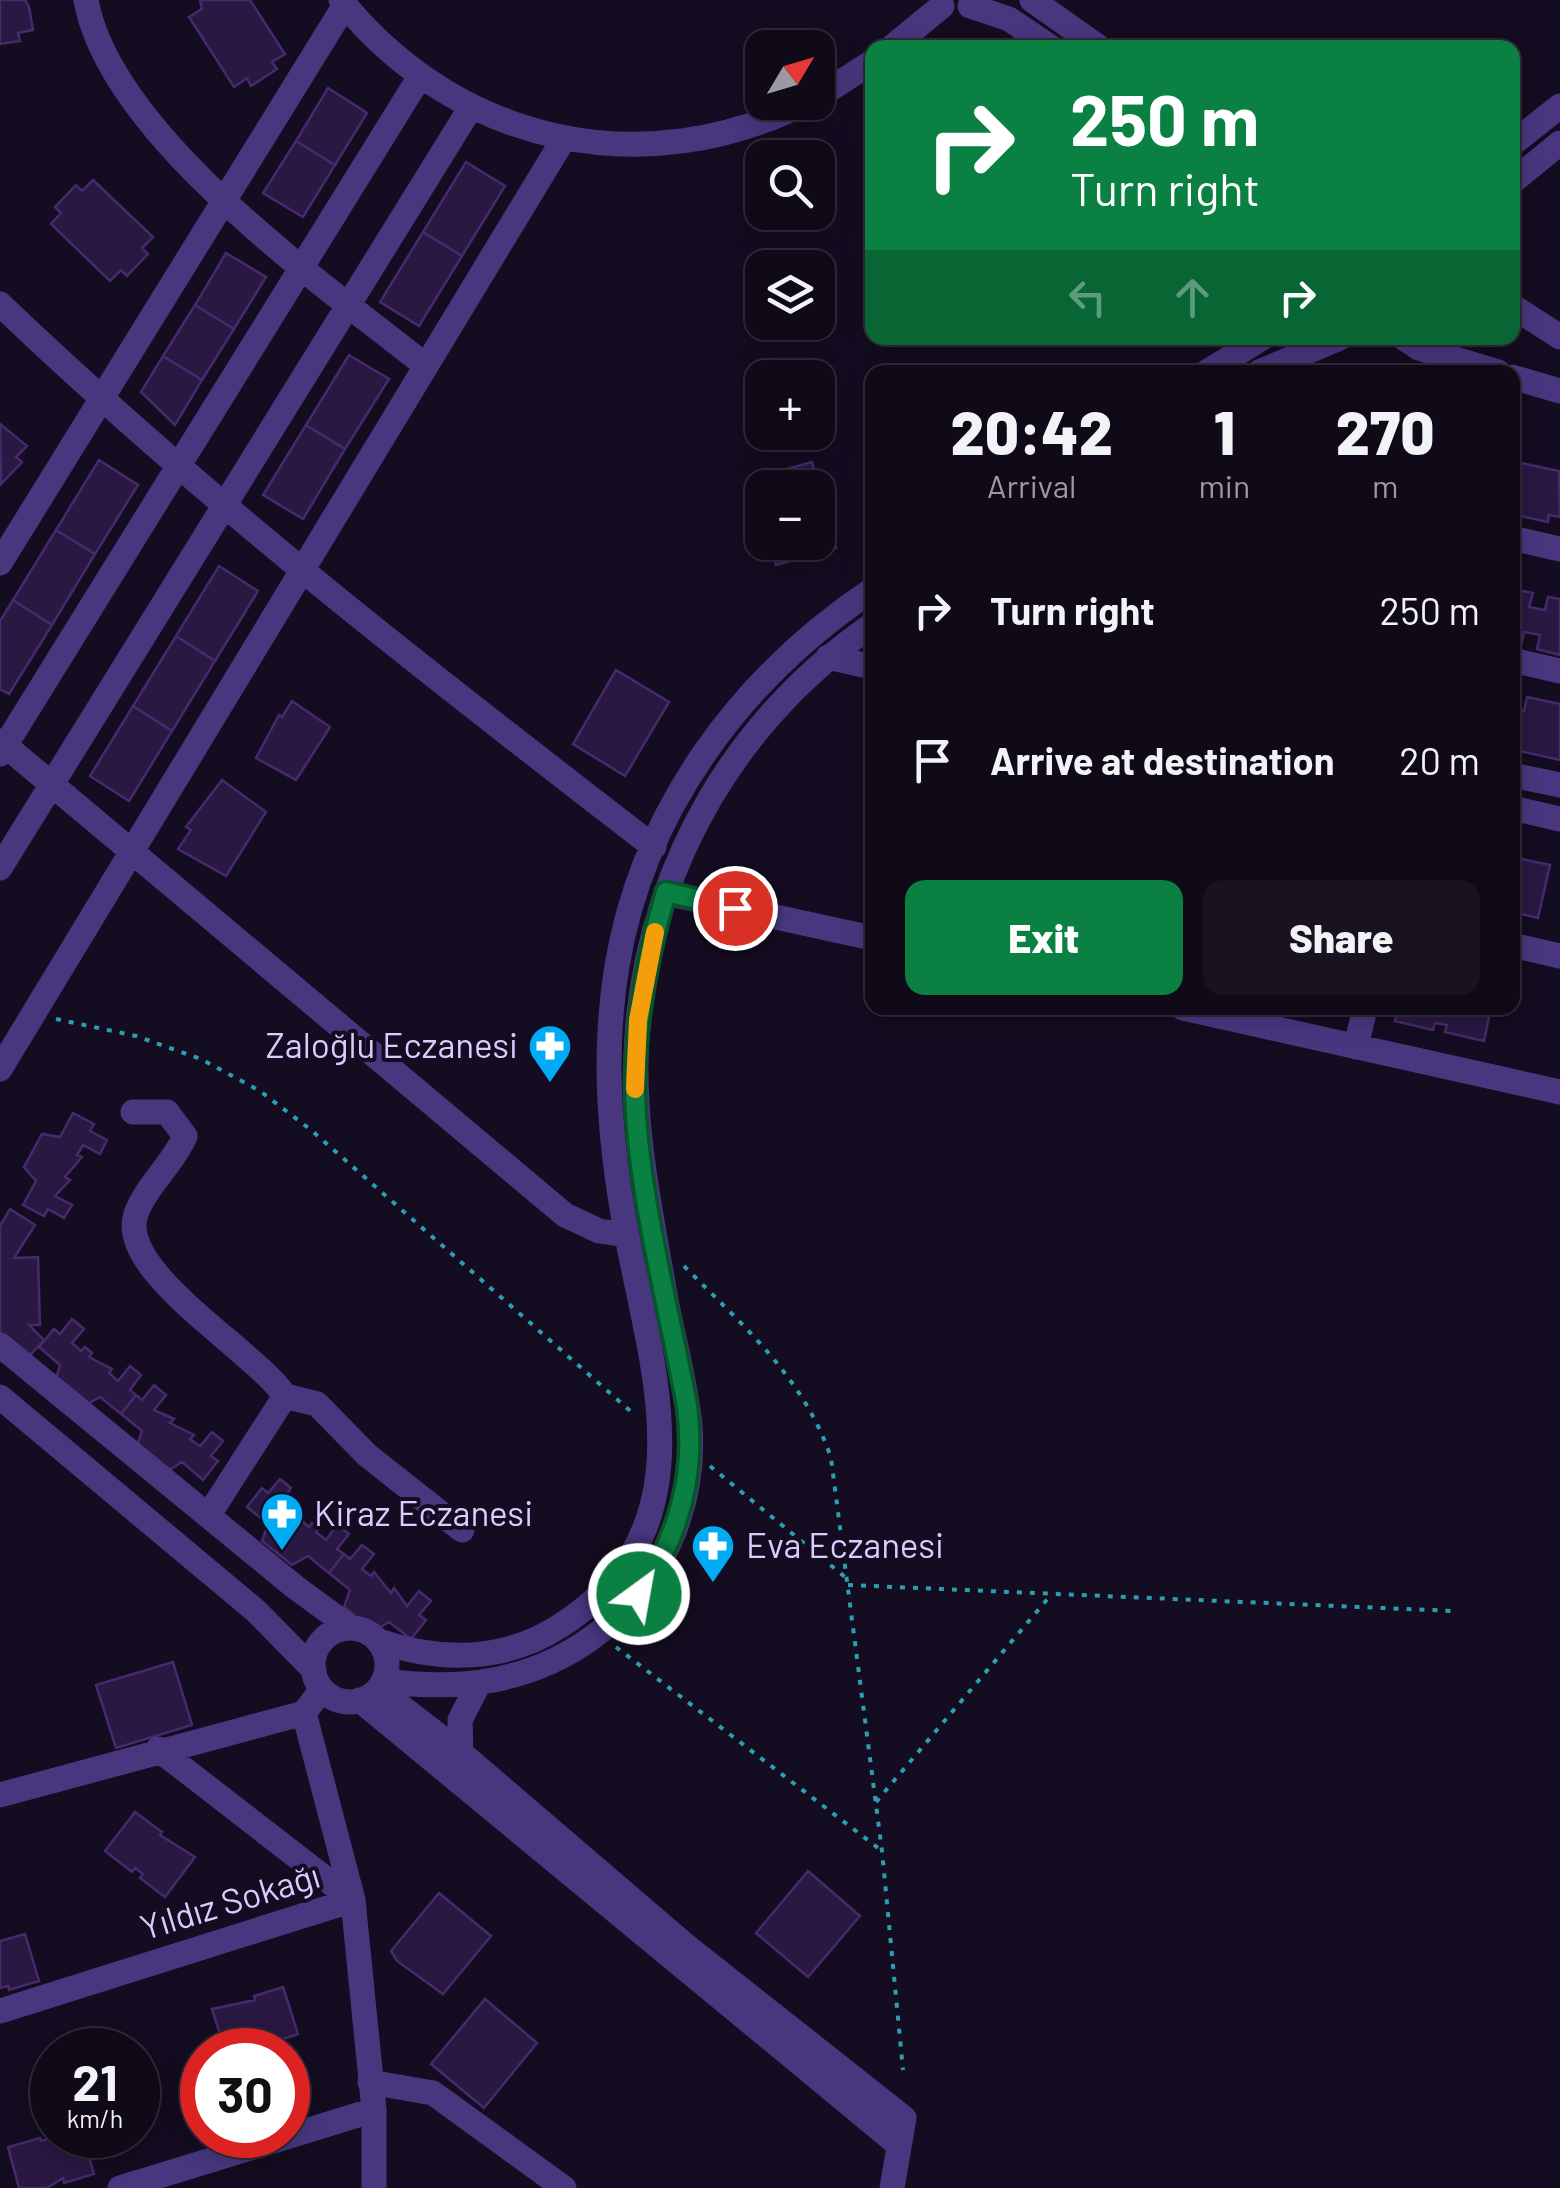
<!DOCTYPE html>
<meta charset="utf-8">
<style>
:root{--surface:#0f0918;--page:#181221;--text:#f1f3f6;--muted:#9b9aa2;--line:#2f2a37;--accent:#0b8043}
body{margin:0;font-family:Barlow,sans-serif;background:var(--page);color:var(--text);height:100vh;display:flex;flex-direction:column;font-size:38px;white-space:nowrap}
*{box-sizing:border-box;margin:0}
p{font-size:32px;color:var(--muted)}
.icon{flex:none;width:55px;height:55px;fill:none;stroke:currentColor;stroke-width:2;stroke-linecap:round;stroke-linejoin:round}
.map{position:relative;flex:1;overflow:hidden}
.panel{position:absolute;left:865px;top:365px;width:655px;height:650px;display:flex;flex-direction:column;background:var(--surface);border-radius:20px;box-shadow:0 5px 25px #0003,0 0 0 2px var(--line)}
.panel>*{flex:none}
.guide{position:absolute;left:865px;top:40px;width:655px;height:305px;border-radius:20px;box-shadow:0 5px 25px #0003,0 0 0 2px var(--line);background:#0b8043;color:#fff;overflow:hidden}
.needle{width:65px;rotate:52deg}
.controls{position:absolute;left:745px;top:30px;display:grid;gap:20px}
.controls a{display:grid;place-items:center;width:90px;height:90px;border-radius:20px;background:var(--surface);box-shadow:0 5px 25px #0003,0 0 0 2px var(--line);font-size:50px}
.speed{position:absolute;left:30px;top:2028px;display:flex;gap:20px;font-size:50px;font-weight:700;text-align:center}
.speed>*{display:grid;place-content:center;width:130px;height:130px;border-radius:50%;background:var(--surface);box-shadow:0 5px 25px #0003,0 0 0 2px var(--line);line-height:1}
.speed small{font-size:25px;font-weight:400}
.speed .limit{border:15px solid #d22;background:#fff;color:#111}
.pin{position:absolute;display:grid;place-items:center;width:85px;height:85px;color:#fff;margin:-42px;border:5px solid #fff;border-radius:50%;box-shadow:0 2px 10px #0007}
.me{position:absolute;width:110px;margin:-55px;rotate:32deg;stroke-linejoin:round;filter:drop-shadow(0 0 8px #0008)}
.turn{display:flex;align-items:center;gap:35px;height:210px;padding:0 40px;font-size:45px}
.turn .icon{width:130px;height:130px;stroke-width:2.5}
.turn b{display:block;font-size:70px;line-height:85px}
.lanes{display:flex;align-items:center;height:95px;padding:0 40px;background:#0003;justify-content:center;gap:50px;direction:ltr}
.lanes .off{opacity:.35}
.eta{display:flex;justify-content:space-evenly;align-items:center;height:170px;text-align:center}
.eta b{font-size:60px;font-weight:800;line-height:70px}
.primary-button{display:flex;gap:20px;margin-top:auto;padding:20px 40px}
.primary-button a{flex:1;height:115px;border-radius:20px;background:var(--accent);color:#fff;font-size:40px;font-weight:800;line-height:115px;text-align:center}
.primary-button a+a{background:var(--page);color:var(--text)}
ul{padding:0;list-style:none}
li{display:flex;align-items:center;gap:30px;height:150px;padding:0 40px}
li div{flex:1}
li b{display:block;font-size:38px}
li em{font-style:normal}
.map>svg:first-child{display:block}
.building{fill:#291841;stroke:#452a6d;stroke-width:2.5}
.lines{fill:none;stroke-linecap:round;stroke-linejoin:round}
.path{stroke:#2c9eb1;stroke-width:4;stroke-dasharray:5 8;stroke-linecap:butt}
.minor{stroke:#48377f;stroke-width:25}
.route-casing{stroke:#07532c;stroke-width:25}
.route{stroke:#0b8043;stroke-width:18}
.slow{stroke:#f59e0b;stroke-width:18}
.labels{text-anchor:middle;stroke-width:8;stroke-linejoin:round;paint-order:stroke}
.poi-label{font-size:35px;fill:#dbcbff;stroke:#140c20;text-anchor:start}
.street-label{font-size:35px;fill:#dbcbff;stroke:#140c20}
</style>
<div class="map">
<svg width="1560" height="2188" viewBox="0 0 1560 2188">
<rect width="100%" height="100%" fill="#140c20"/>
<path class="building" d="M0,0H25L29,7L33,30L18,33L20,41L0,44Z
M200,0H250L285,54L272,62L277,69L251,86L247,78L234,87L189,17L202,9Z
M328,88L367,113L335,165L296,141Z
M296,141L335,165L303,217L263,193Z
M466,162L505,186L462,256L423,232Z
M93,180L153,237L142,248L148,254L127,276L121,270L110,281L51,224L61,213L55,207L76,185L82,191Z
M423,232L462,256L419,326L380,302Z
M226,253L266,277L234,329L195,305Z
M195,305L234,329L202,380L163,356Z
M349,355L389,379L345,449L306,425Z
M163,356L202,380L175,425L141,392Z
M0,424L27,446L16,457L22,462L1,484Z
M306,425L345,449L303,519L263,495Z
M99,460L138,485L95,554L56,530Z
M812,462L836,548L776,565L770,542H818V488H762V517L752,479Z
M1521,463L1559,471L1560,517L1549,515L1548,522L1512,514Z
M56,530L95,554L52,625L13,600Z
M219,566L258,591L215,661L176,636Z
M1512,589L1533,593L1529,607L1545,610L1548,597L1560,599V655L1537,649L1540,635L1524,632L1521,646L1512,644Z
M13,600L52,625L9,694L0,689V621Z
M176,636L215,661L172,731L133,706Z
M616,670L669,702L625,776L573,744Z
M1527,697L1560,704V760L1515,750L1518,736L1512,734V708L1524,711Z
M292,701L330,727L296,780L256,758L279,715L282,717Z
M133,706L172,731L129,801L90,776Z
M222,780L266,812L226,876L178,849L191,830L186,827Z
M1512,857L1550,865L1538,918L1512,912Z
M1398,1008H1491L1484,1041L1445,1032L1447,1025L1435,1023L1433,1030L1395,1021Z
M73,1113L94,1124L90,1131L107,1140L100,1154L83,1145L77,1155L82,1157L65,1177L70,1180L55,1196L72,1205L64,1218L48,1209L44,1216L23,1205L36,1181L24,1167L42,1134L60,1137Z
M10,1209L35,1225L14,1258L38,1257L40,1325H29L44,1340L24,1362L0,1338V1226Z
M72,1319L84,1329L72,1343L81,1351L85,1347L92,1353L89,1357L112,1369L109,1373L118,1381L130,1366L141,1375L130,1390L136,1395L121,1414L100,1397L84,1406L55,1382L60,1365L39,1347L54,1329L60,1334Z
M154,1385L166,1395L154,1410L174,1419L170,1423L194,1435L190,1439L200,1446L212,1432L223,1441L211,1456L218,1461L203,1480L182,1462L166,1472L136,1448L142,1431L121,1414L136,1395L142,1400Z
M280,1479L291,1488L280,1503L300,1512L296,1516L309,1527L312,1523L319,1528L316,1532L326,1540L337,1525L349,1534L337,1549L344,1554L329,1573L308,1556L292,1565L262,1541L268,1524L247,1507L262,1488L268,1493Z
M362,1545L374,1554L362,1569L371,1576L374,1572L391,1593L394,1588L407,1606L419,1591L431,1601L419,1615L426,1620L411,1639L389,1622L374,1631L344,1607L350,1590L329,1573L344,1554L350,1559Z
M173,1662L192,1725L116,1748L96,1685Z
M135,1812L162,1832L160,1835L195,1857L165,1897L140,1878L143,1874L135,1868L132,1872L105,1851Z
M808,1871L860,1916L808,1977L756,1933Z
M439,1893L491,1936L443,1994L397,1961L391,1951Z
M25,1934L39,1981L9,1990L8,1986L0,1988V1941Z
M283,1987L298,2034L269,2044L268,2039L248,2050H225L212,2009L255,2000L254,1996Z
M485,1999L537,2043L484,2108L431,2064Z
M50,2135H82L94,2174L64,2183L63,2178L47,2188H19L8,2147L40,2138L41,2141L51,2138Z"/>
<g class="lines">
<path class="path" d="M56,1019L136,1036L201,1059L260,1091L311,1130L636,1416
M684,1266C742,1325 804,1377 831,1458L882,1851L903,2070
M710,1466L845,1577
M848,1585L1453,1611
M616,1647L882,1851
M876,1802L1050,1596"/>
<path class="minor" d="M86,0C110,135 323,284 426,366
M1032,0L1100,48
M345,5C461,144 644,184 807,102
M970,6L1009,19L1052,48
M891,48L942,6
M818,97L872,62
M1512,144L1560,106
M1512,182L1560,143
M0,304C205,500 429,674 654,847
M1512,306L1560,337
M1404,338L1419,348L1498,372
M1207,372L1262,338
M1259,372L1340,338
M1512,377L1560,391
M1512,538L1560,549
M0,563L345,5L341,0
M828,657L872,667
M1512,660L1560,671
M0,741L565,1215L599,1231L627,1235
M0,754L419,78
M1512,775L1560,785
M1512,808L1560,819
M0,868L471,107
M666,893L872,938
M1512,945L1560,956
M1183,1008L1560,1092
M1356,1047L1365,1008
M0,1069L563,140
M133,1112H167L185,1136C173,1164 146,1186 136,1214C116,1271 253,1349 285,1396L208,1516
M0,1345L295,1587L351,1628
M285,1396L317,1404L367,1455L462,1530
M0,1397L256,1611L314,1670
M313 1665a37 37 0 1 1 74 0a37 37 0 1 1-74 0Z
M379,1641C440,1662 504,1662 560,1626C717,1525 648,1363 623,1214C609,1131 603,1050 617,966C643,809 742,677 872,590
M384,1681C459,1691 530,1683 593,1637C659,1590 696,1508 690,1426C686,1384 674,1342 666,1300C650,1208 629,1116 638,1022C654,859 738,718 872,625
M378,1689L461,1753L685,1945L904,2118L892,2188
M360,1700L899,2145
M158,1749L353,1900L374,2110V2188
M461,1753L460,1720L479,1683
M0,1795L304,1713L322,1689
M0,2011L353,1900L304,1713
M370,2082L433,2093L564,2188
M120,2188L374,2110"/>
</g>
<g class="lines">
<g class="route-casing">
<path id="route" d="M639,1594C679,1537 696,1475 687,1406C669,1309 636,1186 635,1088C635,1021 647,957 666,892L735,908"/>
</g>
<use href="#route" class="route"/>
<path class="slow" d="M635,1089L638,1020L655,932"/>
</g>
<defs>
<g id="pharmacy-pin" transform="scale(2.25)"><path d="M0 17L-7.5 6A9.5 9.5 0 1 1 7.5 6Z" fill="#00abf6" stroke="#140c20"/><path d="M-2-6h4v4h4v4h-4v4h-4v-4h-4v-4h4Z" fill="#fff"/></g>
</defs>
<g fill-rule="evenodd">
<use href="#pharmacy-pin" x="550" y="1046"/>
<use href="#pharmacy-pin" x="282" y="1514"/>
<use href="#pharmacy-pin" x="713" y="1546"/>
</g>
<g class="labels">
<g class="poi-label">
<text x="518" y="1058" text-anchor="end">Zaloğlu Eczanesi</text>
<text x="314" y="1526">Kiraz Eczanesi</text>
<text x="746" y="1558">Eva Eczanesi</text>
</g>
<g class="street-label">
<text transform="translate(230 1902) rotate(-17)" y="12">Yıldız Sokağı</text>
</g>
</g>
</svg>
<div class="controls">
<a><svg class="needle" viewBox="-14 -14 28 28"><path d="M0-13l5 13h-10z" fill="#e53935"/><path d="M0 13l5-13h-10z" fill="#9b9aa2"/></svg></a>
<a><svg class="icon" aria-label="search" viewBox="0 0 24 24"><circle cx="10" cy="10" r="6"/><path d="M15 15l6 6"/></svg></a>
<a><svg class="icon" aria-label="layers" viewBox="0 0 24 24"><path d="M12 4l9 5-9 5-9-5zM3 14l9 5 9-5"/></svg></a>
<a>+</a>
<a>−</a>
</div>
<div class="speed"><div>21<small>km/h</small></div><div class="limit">30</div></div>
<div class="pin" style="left:735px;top:908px;background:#d93025"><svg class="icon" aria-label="arrive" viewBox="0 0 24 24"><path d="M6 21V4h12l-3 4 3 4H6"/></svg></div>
<svg class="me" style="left:639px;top:1594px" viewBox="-20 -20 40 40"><circle r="17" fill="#0b8043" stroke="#fff" stroke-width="3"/><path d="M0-11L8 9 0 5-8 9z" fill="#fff"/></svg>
<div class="guide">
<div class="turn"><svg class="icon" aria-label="right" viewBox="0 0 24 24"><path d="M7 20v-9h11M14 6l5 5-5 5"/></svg><div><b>250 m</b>Turn right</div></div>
<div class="lanes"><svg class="icon off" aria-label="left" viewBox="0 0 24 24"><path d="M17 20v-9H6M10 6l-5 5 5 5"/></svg><svg class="icon off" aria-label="ahead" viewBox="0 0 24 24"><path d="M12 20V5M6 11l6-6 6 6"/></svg><svg class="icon" aria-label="right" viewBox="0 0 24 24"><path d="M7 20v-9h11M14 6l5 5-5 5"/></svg></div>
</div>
<section class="panel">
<div class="eta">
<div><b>20:42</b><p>Arrival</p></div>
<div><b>1</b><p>min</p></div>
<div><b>270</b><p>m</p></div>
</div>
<ul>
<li><svg class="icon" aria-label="right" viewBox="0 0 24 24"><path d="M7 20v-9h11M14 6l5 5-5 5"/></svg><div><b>Turn right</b></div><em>250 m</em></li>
<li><svg class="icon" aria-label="arrive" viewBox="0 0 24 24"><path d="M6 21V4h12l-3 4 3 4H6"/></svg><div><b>Arrive at destination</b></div><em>20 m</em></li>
</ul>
<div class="primary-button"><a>Exit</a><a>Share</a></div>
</section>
</div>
